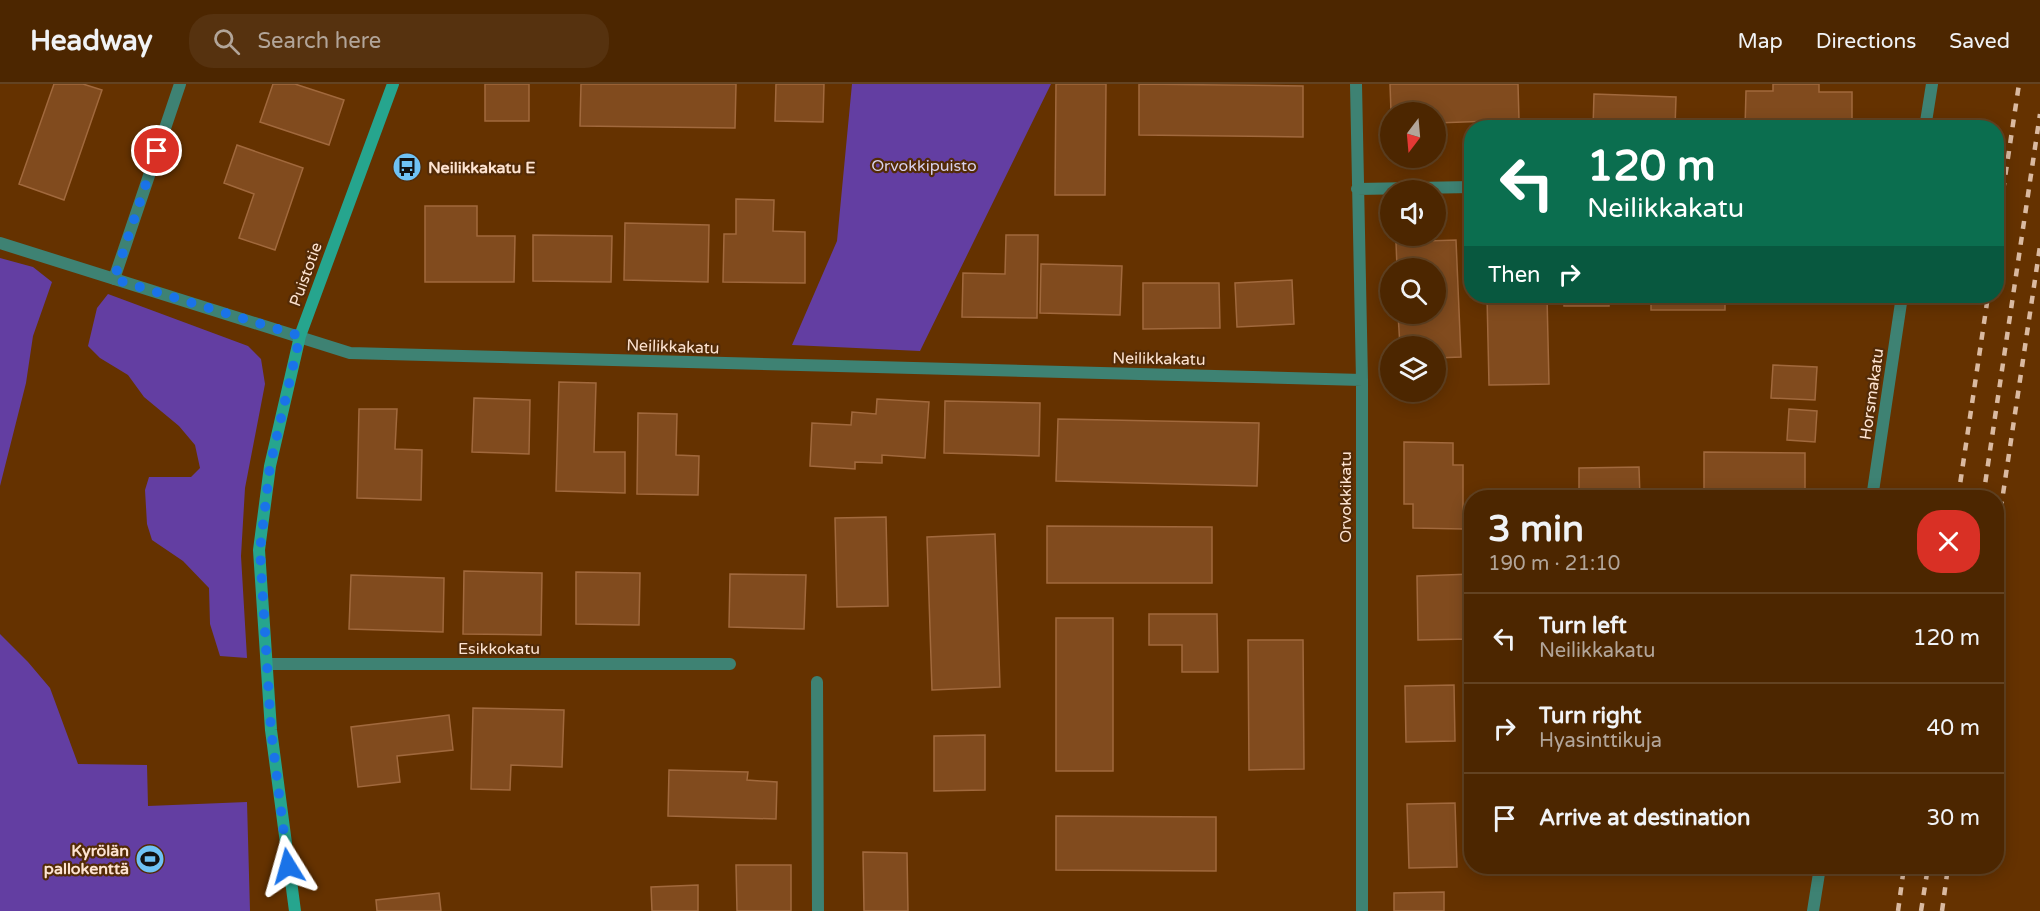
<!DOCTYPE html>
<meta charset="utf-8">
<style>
:root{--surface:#4c2600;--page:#56320f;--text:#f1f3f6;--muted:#b2a599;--line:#634322}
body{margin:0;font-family:"Varela Round",sans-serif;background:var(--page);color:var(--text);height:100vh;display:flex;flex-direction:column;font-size:22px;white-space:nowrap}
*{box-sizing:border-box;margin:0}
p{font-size:20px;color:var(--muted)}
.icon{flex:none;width:33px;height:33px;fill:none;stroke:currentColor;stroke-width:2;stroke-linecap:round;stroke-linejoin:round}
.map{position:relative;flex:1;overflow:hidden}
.details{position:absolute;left:1464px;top:406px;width:540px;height:384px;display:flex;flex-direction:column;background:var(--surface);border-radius:24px;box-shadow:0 3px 15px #0003,0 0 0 2px var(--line)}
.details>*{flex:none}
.top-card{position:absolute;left:1464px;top:36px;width:540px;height:183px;border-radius:24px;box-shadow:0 3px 15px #0003,0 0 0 2px var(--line);background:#0b6e4f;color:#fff;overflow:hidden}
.needle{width:39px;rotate:196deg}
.fabs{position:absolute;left:1380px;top:18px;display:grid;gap:12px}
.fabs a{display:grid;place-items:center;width:66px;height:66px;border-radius:50%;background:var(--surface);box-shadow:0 3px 15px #0003,0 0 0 2px var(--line);font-size:30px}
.pin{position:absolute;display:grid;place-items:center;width:51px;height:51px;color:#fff;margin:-26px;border:3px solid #fff;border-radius:50%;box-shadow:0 2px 6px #0007}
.me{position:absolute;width:66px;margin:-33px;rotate:352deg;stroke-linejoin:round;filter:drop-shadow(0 0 4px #0008)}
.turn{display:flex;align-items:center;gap:21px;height:126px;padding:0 24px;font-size:27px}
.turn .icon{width:78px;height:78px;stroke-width:2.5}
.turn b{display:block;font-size:42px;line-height:51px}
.then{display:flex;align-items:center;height:57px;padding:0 24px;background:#0003;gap:12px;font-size:22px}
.round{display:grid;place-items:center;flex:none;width:63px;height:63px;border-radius:24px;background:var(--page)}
.summary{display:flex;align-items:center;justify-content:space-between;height:102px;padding:0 24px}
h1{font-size:36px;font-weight:800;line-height:45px}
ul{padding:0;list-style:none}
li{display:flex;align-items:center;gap:18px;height:90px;padding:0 24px;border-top:2px solid var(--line)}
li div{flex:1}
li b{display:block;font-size:22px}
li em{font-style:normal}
header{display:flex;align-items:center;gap:36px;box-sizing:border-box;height:84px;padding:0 30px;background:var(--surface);border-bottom:2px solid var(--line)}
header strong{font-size:28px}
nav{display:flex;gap:33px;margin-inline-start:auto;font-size:21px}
.search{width:420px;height:54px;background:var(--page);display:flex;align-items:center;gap:15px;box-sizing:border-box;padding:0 21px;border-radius:24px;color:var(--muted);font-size:22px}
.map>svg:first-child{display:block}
.green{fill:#633ea2}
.building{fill:#814b1e;stroke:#a1693d;stroke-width:1.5}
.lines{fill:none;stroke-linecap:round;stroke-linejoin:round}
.street{stroke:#3e8273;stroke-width:12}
.secondary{stroke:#26a58e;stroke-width:12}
.rail{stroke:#dabaa1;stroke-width:4.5;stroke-dasharray:8 8;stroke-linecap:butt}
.route{stroke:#1a73e8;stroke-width:10;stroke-dasharray:0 18}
.labels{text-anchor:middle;stroke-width:4.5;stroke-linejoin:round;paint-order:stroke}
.park-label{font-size:16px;fill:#d8d1ed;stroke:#532b07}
.poi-label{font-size:16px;font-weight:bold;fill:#fde3d1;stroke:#532b07;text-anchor:start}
.street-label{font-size:16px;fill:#fde3d1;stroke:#532b07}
</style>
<header>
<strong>Headway</strong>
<div class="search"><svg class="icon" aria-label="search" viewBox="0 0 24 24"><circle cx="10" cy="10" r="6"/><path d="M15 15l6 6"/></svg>Search here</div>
<nav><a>Map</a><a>Directions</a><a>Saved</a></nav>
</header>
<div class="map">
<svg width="2040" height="827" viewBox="0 0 2040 827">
<rect width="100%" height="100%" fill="#653200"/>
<path class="green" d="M852,0H1051L920,267L792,261L837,157Z
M0,174L33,183L52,198L33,252L26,299L0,402Z
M108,210L248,262L261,275L265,300L245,404L241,472L247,574L220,572L210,540L209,504L183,477L152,456L147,440L145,406L149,393H191L200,384L195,361L179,342L144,313L128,291L100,274L88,262L97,224Z
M0,550L28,578L50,604L78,680L147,681L148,722L247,718L250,827H0Z"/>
<path class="building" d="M54,0H83L102,6L64,116L19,100Z
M273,0H295L344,16L329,61L260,38Z
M485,0H529V37H485Z
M581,0H736L735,44L580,42Z
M776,0H824L823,38L775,37Z
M1056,0H1106L1105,111H1055Z
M1139,0L1303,2V53L1139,51Z
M1390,0H1518L1519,36L1436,39V28H1391Z
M1773,0H1819V8H1852V44H1745L1746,7H1773Z
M1594,10L1676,13L1675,44H1593Z
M237,61L303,84L275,166L239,154L254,110L224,99Z
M736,115L774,116L773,147L805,148V199L723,198L724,150H736Z
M425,122H477V152H515L514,198H425Z
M625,139L709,141L708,198L624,196Z
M533,151L612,152L611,198L533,197Z
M1006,151H1038L1037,234L962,233L963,189L1005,190Z
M1456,156L1461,273L1436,274V262H1400L1398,230H1436V184H1397L1396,158Z
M1041,180L1122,182L1120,231L1040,229Z
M1292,196L1294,240L1237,243L1235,199Z
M1143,199H1219L1220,244L1143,245Z
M1487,212H1547L1549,300L1489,301Z
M1564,212H1609V222H1564Z
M1651,212H1725V226H1651Z
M1773,281L1817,283L1815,316L1771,314Z
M559,298L596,299L594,368H625V409L556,407Z
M474,314L530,316L529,370L472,368Z
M877,315L929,318L925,374L882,371V379L855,378V385L810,382L812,339L851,341L852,328L876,330Z
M945,317L1040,319L1039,372L944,369Z
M359,325H397L395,365L422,366L421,416L357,414Z
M1789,325L1817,327L1815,358L1787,356Z
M638,329L677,330L676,371L699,372L698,411L637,410Z
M1058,335L1259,339L1257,402L1056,397Z
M1404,358L1453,359V381H1463V445L1413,444V420H1404Z
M1704,368L1805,369V414H1704Z
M1639,383L1640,414H1579V384Z
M886,433L888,522L837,523L835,434Z
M1047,442L1212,443V499H1047Z
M995,450L1000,603L932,606L927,453Z
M464,487L542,489L541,551L463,550Z
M576,488L640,489L639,541L576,540Z
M730,490L806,491L804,545L729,543Z
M1472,490V555L1418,556L1417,492Z
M351,491L444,494L443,548L349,545Z
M1149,530H1217L1218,588H1182V561H1149Z
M1056,534H1113V687H1056Z
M1248,556H1303L1304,685L1249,686Z
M1454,601L1455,657L1406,658L1405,602Z
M473,624L564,626L562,683L511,681L510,706L471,705Z
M449,631L453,666L397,672L400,698L358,703L351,643Z
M985,651V706L934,707V652Z
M669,686L748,688L747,696L777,698L776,735L668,732Z
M1455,719L1457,783L1409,784L1407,720Z
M1056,732L1216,733V787L1056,786Z
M863,768L907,769L908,827H864Z
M736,781H791V827H737Z
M1588,783H1674V786H1588Z
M698,801V827H652L651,803Z
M1444,808V827H1394V809Z
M439,809L441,827H377L376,816Z"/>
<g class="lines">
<path class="street" d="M1356,0L1362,296V827
M1925,44L1932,0
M1357,105L1472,103
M0,159L350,269L1362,296
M114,195L180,0
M1872,414L1902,212
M267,580H730
M817,598L818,827
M1813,827L1820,783"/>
<path class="secondary" d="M295,827L271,646L259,466L270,382L300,252L393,0"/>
<path class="rail" d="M1996,154L2019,0
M1958,414L1988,212
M1983,414L2040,30
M1996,457L2040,162
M1898,827L1904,783
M1921,827L1928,783
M1942,827L1948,783"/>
</g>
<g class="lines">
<path class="route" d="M157,67L114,195L300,252L270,382L260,466L271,646L288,782"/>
</g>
<defs>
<g id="bus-disc" transform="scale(1.5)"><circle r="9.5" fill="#6fc2f4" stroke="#532b07"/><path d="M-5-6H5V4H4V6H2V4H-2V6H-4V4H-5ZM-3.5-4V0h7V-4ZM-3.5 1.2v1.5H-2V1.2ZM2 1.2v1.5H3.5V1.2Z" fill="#111"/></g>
<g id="stadium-disc" transform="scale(1.5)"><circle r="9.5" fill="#6fc2f4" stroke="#532b07"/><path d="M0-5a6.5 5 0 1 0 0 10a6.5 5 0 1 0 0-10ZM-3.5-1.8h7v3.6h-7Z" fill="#111"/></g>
</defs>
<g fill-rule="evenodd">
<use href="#bus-disc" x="407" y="83"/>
<use href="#stadium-disc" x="150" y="775"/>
</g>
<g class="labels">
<g class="park-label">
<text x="924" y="87">Orvokkipuisto</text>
</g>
<g class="poi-label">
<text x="428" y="89">Neilikkakatu E</text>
<text x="129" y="772" text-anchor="end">Kyrölän<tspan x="129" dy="18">pallokenttä</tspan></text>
</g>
<g class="street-label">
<text transform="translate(305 190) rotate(-70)" y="6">Puistotie</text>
<text transform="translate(673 262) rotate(2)" y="6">Neilikkakatu</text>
<text transform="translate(1159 274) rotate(1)" y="6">Neilikkakatu</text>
<text transform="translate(1871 310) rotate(-82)" y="6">Horsmakatu</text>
<text transform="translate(1345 413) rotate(-90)" y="6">Orvokkikatu</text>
<text x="499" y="570">Esikkokatu</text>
</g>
</g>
</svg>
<div class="fabs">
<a><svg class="needle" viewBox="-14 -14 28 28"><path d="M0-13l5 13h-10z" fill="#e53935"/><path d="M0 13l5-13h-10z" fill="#b2a599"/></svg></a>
<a><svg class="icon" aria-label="sound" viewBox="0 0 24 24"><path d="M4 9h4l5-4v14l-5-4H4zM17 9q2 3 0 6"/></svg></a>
<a><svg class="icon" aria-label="search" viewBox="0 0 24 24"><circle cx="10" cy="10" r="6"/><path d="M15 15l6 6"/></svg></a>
<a><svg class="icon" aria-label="layers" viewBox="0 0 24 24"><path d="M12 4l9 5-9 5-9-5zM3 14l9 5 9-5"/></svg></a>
</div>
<div class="pin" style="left:157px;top:67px;background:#d93025"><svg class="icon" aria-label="arrive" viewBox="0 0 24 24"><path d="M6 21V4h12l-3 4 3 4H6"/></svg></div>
<svg class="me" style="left:288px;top:782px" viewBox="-20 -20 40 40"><path d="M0-17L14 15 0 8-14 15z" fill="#1a73e8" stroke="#fff" stroke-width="4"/></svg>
<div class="top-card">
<div class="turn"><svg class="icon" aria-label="left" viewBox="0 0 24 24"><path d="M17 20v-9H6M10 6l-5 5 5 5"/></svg><div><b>120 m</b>Neilikkakatu</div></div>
<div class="then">Then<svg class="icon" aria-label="right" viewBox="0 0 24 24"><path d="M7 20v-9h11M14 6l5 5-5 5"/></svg></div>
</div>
<section class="details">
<div class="summary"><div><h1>3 min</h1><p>190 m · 21:10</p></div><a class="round" style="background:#d93025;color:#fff"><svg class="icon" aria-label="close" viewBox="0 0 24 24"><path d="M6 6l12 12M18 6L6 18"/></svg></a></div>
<ul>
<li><svg class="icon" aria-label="left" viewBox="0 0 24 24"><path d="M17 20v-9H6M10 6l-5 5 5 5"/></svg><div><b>Turn left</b><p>Neilikkakatu</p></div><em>120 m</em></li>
<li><svg class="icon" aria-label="right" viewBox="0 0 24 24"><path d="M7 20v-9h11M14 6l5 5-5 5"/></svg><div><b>Turn right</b><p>Hyasinttikuja</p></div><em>40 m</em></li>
<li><svg class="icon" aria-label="arrive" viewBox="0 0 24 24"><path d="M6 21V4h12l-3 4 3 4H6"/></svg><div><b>Arrive at destination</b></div><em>30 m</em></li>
</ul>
</section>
</div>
